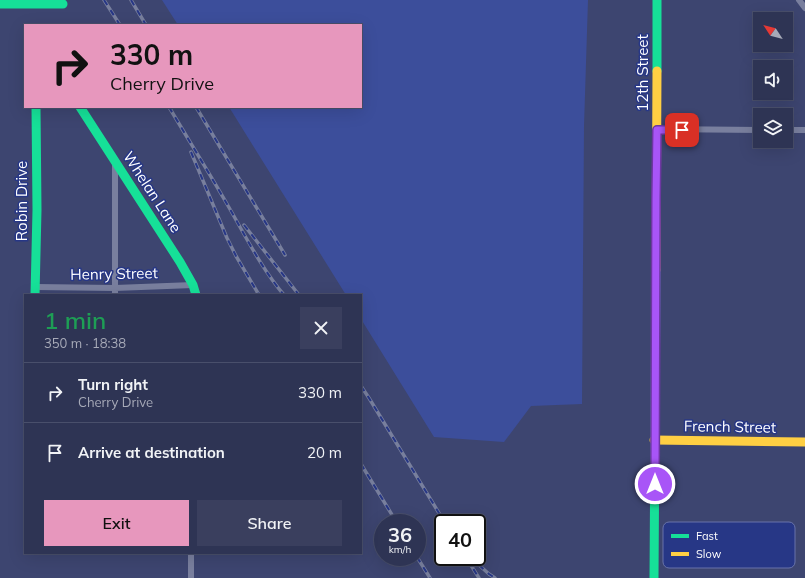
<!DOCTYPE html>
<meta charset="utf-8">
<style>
:root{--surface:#2e3454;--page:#3a3f5e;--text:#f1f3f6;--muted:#a7aab8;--line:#494f6b;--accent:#e797bd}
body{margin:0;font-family:Mulish,sans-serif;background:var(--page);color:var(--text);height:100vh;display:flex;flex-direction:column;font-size:15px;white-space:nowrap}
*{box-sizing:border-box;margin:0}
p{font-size:13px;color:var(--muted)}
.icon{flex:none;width:22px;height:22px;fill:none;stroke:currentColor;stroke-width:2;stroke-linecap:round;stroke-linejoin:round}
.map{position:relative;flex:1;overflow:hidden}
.sheet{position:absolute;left:24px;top:294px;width:338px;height:260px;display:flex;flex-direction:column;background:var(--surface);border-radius:0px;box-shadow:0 4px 16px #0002,0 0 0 1px var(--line)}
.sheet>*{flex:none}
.guide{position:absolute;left:24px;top:24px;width:338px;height:84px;border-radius:0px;box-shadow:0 4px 16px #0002,0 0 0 1px var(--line);background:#e797bd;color:#111;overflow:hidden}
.needle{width:26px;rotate:306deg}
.buttons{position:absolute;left:753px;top:12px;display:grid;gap:8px}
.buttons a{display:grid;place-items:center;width:40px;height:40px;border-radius:0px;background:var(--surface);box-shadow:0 4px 16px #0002,0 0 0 1px var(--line);font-size:20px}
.speed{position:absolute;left:374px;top:514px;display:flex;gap:8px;font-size:20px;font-weight:700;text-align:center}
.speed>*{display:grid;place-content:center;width:52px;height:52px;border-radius:50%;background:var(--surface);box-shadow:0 4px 16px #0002,0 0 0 1px var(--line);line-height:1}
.speed small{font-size:10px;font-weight:400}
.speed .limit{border:2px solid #111;border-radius:6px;background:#fff;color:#111}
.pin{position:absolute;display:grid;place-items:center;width:34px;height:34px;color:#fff;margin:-17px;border-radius:8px;box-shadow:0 2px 6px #0006}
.me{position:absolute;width:44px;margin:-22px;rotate:0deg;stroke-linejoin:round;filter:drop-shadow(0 0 3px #0008)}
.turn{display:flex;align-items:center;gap:14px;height:84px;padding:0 20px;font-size:18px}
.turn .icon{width:52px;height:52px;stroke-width:2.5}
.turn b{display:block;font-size:28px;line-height:34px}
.round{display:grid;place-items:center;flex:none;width:42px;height:42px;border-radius:0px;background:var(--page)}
.headline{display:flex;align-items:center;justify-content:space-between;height:68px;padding:0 20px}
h1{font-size:24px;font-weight:600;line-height:30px;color:#1e9e55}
.action{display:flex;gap:8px;margin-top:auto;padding:8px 20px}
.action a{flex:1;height:46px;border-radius:0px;background:var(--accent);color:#111;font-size:16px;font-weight:600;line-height:46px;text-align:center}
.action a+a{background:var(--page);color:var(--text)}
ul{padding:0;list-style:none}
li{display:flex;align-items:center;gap:12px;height:60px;padding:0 20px;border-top:1px solid var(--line)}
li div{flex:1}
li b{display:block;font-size:15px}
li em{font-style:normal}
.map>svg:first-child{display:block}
.green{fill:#3c4e9b}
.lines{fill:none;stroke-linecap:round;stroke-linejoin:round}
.street{stroke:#797f9e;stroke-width:6}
.fast{stroke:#16e098;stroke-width:9}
.slow{stroke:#ffcf43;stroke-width:9}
.rail-casing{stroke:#787f9d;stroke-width:3.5}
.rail{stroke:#273786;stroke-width:2;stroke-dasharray:6;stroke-linecap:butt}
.route-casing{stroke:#6d37a1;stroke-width:10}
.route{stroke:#a855f7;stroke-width:7}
.labels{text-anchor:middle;stroke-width:3;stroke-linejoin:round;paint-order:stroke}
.street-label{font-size:15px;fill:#fff;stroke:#273786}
.key{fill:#273786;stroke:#6873aa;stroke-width:1}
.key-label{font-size:11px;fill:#fff}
</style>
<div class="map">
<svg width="805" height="578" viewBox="0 0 805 578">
<rect width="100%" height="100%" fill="#3d4570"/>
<path class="green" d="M162,0H588L584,126L582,404L531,406L504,442L434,437L361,319V295H346L229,107H361V25H178Z"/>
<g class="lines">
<path class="street" d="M799,0L805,8
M657,129L760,130
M786,130H805
M35,287L115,288L193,285
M115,295V163
M191,578V553"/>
<path class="fast" d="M0,4H63
M657,71V0
M80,107L180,262L193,285L196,295
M35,295L37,210L36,107
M654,578L656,270"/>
<path class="slow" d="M656,270L657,71
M654,440L805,442"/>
<g class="rail-casing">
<path id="rail" d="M104,0L120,25
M131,0L146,25
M169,107C188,139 208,171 227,204C245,235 261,268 284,295
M196,107L285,255
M191,152L227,238L236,256L259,295
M244,225L299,295
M361,386L369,398L445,523
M361,464L397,523
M417,557L430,578
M470,557L489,574L495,578
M467,559L479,578"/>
</g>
<use href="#rail" class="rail"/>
</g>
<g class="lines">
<g class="route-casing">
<path id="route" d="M655,484L656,198L657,130H682"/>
</g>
<use href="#route" class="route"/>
</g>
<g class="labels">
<g class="street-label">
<text transform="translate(643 73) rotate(-90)" y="5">12th Street</text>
<text transform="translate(152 192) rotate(57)" y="5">Whelan Lane</text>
<text transform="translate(22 201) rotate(-90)" y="5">Robin Drive</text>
<text transform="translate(114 274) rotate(-1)" y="5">Henry Street</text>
<text transform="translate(730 427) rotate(1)" y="5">French Street</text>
</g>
</g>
<rect x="663" y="522" width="132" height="46" rx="6" class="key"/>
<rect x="671" y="534" width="18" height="4" fill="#16e098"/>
<rect x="671" y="552" width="18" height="4" fill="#ffcf43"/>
<g class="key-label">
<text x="696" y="540">Fast</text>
<text x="696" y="558">Slow</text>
</g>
</svg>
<div class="buttons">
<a><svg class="needle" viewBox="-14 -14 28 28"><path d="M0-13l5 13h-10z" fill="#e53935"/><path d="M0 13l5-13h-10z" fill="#a7aab8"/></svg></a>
<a><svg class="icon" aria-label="sound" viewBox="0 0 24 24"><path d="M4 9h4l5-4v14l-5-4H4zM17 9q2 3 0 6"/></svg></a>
<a><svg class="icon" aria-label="layers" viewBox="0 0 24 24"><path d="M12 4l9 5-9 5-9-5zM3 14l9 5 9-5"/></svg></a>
</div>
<div class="speed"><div>36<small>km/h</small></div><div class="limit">40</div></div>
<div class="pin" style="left:682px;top:130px;background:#d93025"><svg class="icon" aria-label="arrive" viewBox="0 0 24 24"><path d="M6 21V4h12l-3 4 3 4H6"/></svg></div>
<svg class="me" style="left:655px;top:484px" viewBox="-20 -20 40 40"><circle r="17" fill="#a855f7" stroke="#fff" stroke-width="3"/><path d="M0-11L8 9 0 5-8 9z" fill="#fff"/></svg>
<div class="guide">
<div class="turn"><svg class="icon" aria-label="right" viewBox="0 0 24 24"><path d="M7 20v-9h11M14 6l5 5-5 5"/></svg><div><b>330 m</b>Cherry Drive</div></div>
</div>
<section class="sheet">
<div class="headline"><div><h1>1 min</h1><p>350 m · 18:38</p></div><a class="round"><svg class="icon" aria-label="close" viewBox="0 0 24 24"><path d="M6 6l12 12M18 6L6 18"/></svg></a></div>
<ul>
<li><svg class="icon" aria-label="right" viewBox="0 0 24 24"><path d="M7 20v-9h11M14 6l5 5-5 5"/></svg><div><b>Turn right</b><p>Cherry Drive</p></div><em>330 m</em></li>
<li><svg class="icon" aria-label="arrive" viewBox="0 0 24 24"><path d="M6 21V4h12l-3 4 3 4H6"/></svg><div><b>Arrive at destination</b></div><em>20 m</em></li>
</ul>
<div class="action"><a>Exit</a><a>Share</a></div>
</section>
</div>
